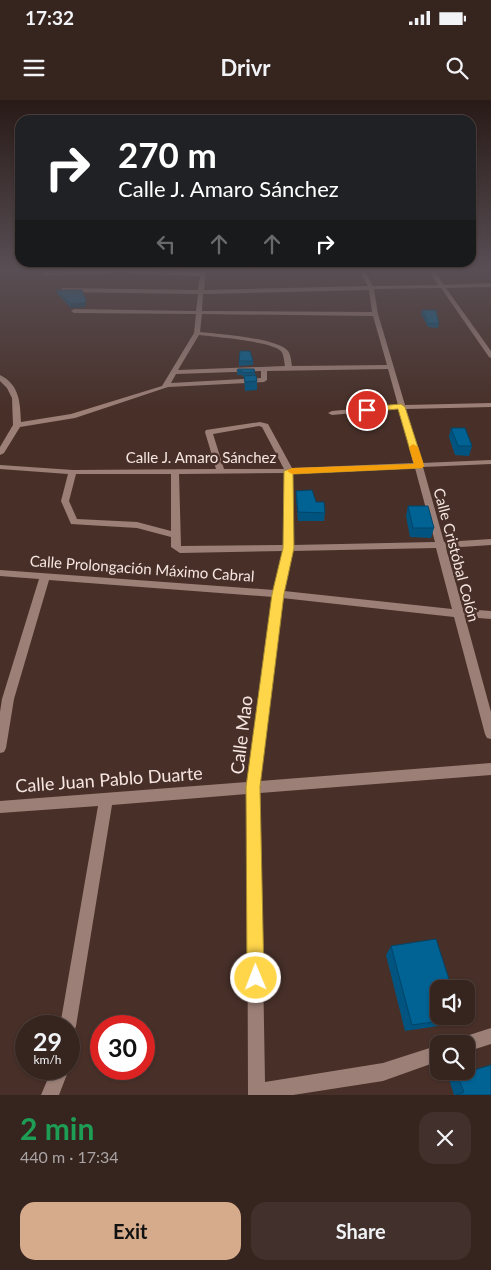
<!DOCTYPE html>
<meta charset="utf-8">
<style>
:root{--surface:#36241f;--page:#41302c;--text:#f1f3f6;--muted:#aaa4a4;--line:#50413d;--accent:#d6ab8b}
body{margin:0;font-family:Lato,sans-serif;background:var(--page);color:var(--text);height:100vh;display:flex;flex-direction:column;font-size:19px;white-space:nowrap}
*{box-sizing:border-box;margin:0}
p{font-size:16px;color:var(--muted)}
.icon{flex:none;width:28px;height:28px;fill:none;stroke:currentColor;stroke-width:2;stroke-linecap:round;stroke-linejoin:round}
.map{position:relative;height:995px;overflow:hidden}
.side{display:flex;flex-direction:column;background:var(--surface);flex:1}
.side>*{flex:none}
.guide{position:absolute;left:15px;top:15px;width:461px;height:152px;border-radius:15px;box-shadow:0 1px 4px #0004,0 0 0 1px var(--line);background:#202124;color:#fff;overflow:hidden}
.tools{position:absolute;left:430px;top:880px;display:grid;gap:10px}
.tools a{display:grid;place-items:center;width:45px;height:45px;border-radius:10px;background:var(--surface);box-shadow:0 1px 4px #0004,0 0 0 1px var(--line);font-size:25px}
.speed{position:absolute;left:15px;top:915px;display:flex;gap:10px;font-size:25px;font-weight:700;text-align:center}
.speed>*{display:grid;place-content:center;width:65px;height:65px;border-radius:50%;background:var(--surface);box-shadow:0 1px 4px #0004,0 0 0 1px var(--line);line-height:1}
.speed small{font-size:12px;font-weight:400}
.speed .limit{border:8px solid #d22;background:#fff;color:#111}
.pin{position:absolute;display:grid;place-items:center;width:42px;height:42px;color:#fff;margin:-21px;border:2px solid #fff;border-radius:50%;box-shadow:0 1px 5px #0007}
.me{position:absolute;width:55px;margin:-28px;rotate:359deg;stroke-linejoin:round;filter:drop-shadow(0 0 4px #0008)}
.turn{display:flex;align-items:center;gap:18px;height:105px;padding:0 20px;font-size:22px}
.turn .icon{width:65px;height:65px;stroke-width:2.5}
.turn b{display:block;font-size:35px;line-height:42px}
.lanes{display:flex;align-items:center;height:48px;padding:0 20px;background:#0003;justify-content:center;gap:25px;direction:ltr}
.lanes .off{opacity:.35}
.round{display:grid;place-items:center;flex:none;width:52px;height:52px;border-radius:15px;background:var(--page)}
.overview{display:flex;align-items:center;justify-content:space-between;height:85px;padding:0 20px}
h1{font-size:30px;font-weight:700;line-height:38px;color:#1e9e55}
.button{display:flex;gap:10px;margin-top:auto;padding:10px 20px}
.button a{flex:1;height:58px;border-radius:15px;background:var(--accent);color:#111;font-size:20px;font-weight:700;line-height:58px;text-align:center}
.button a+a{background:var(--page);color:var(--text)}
.status{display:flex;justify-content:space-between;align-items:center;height:35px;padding:0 25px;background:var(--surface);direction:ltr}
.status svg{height:14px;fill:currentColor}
header{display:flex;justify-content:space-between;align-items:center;height:65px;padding:0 20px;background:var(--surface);font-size:22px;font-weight:700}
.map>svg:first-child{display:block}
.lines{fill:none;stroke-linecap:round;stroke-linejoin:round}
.minor{fill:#9c8077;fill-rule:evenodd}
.wall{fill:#01547f}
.shaded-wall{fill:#014568}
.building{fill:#016294;stroke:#014568}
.route{fill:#ffd54a;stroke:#a68a30}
.slow{fill:#f59e0b}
.labels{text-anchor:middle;stroke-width:5;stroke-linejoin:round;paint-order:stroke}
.street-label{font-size:15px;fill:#f6e5e1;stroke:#483029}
.near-street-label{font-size:18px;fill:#f6e5e1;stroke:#483029}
</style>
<div class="status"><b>17:32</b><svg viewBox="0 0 49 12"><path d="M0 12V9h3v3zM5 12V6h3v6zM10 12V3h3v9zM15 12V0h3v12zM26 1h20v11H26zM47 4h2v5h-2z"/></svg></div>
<header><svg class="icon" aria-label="menu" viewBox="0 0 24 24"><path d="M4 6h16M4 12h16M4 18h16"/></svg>Drivr<svg class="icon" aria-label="search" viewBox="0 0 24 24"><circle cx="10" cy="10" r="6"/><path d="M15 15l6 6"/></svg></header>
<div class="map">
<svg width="491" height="995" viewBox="0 0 491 995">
<rect width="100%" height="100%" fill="#483029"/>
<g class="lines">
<path class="minor" d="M120,169L200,172V169H206L204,190L368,186L360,172L337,169H363L373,186L438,185L428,169H433L444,185L491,183V187L446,188L491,251V258L489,257L441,188L374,189L378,214L405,305L491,303V307L406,309L422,363L491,360V364L423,367L444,442L491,439V445L446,448L463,509L491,511V519L465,517L491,612V639L487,638L485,634L454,517L282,498L260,681L491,663V675L260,693L265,982L383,963L439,945V961L383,981L293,995H248L247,694L112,705L76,926L74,932L69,934V926H60L98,706L0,713V701L247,682L273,497L49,480L14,599L6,648L4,652L0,653V612L2,599L39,479L0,476V470L274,490L283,451L180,453L171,447V437L137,428L71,424L61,401L68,374L0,369V365L73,370L216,369L205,332L206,330L260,322L268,324L292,368L414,363L399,309L332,315L328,313L332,311L398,305L388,269L267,271V280L264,282L168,287L75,318L20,327L4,353L0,355V347L13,325L12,298L7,288L0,281V275C20,285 20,303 21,322L71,314L162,286L194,233L196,214L74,213L71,211L74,209L196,211L198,194L63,192L60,190L63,188L198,190L200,176L120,173L44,175L41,173L44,171ZM369,190L372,212L202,211L203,194ZM202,214L373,216L387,265L292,266C291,261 291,255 288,251C278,238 218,234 200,232ZM199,235C215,237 271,241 281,251C284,255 284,261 285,266L178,270ZM261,271V278L171,283L176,274ZM259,326L262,327L284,369H224L213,334ZM415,368L435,442L293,445V373ZM285,373L283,445L181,446L179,374ZM76,374H171V431L137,422L77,419L69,401ZM436,448L452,509L284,491L292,451Z
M491,928V944L466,952V944H458L460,938Z
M52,969H69L59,995H41Z"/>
</g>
<path class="wall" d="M56,190L86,204L85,207L71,208L57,194Z
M422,210L439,224L438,228L428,227L421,214Z
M239,261H253V265L239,266Z
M238,269L255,272V275L257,281V290L245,291L244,277H243L242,275H237Z
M451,328L472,346L469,356L455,355L449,337Z
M296,391L316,402L325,413L324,421H298L296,399Z
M408,406L434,428L431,438L410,437L406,416Z
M391,846L461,918L452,924L405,931L386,855Z
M457,975L491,995H454L449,979Z"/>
<path class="shaded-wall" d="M39,169H51L40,171Z
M86,200V204L85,207L71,208V204Z"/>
<path class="building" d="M56,190H82L86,200L84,203L71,204Z
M422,210H436L439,224L428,223Z
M240,251H250L253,261H239Z
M238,269H254L255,272L243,273L242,271H237Z
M256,275L257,281L245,282L244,276Z
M451,328H465L472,346H458Z
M312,390L316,402H324L325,413L298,412L296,391Z
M408,406H428L434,428H413Z
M436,839L452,889H439V916H460L461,918L412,925L391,846Z
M491,965V995H456L464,992L457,975Z"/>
<linearGradient id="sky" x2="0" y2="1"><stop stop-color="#281a17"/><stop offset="0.55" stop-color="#584e54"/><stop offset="1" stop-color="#584e54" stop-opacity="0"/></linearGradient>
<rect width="491" height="308" fill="url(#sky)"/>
<path class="route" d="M401,304L405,307L424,366L422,368L293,374L294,448L284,494L260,687L264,878L262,884L256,887L249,884L247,878L246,687L272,494L283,448L284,371L289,369L414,364L398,309L367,312L363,310L367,307Z"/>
<path class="slow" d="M413,344L418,347L424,366L422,368L292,374L287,371L292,368L414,364L409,347Z"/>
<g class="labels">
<g class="street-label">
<text x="201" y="363">Calle J. Amaro Sánchez</text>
<text transform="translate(456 455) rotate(75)" y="5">Calle Cristóbal Colón</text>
<text transform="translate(142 469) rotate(4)" y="5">Calle Prolongación Máximo Cabral</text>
</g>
<g class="near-street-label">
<text transform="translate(242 635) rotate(-83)" y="6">Calle Mao</text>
<text transform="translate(109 680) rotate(-4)" y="6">Calle Juan Pablo Duarte</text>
</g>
</g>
</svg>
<div class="tools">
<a><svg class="icon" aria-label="sound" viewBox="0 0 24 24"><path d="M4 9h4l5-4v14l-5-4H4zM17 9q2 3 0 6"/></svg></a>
<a><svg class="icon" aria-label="search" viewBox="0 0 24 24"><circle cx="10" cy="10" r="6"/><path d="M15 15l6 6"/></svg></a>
</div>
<div class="speed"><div>29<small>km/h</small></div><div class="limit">30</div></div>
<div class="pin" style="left:367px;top:310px;background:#d93025"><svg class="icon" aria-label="arrive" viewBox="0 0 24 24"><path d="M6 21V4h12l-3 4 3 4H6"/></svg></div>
<svg class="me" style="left:256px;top:878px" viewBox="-20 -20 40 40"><circle r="17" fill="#ffd54a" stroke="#fff" stroke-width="3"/><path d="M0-11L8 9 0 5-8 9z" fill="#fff"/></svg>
<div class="guide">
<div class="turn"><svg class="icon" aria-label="right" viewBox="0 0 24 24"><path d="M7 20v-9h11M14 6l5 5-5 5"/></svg><div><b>270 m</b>Calle J. Amaro Sánchez</div></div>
<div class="lanes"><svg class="icon off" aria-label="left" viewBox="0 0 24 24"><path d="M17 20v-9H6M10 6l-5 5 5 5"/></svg><svg class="icon off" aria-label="ahead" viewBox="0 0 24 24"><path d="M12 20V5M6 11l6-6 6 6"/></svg><svg class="icon off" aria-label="ahead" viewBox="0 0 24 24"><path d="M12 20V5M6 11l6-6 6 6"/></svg><svg class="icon" aria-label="right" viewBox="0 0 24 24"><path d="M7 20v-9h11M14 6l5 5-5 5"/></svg></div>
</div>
</div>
<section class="side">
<div class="overview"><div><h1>2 min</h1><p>440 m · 17:34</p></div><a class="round"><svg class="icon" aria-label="close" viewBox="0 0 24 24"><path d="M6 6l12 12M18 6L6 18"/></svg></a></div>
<div class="button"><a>Exit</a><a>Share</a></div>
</section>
